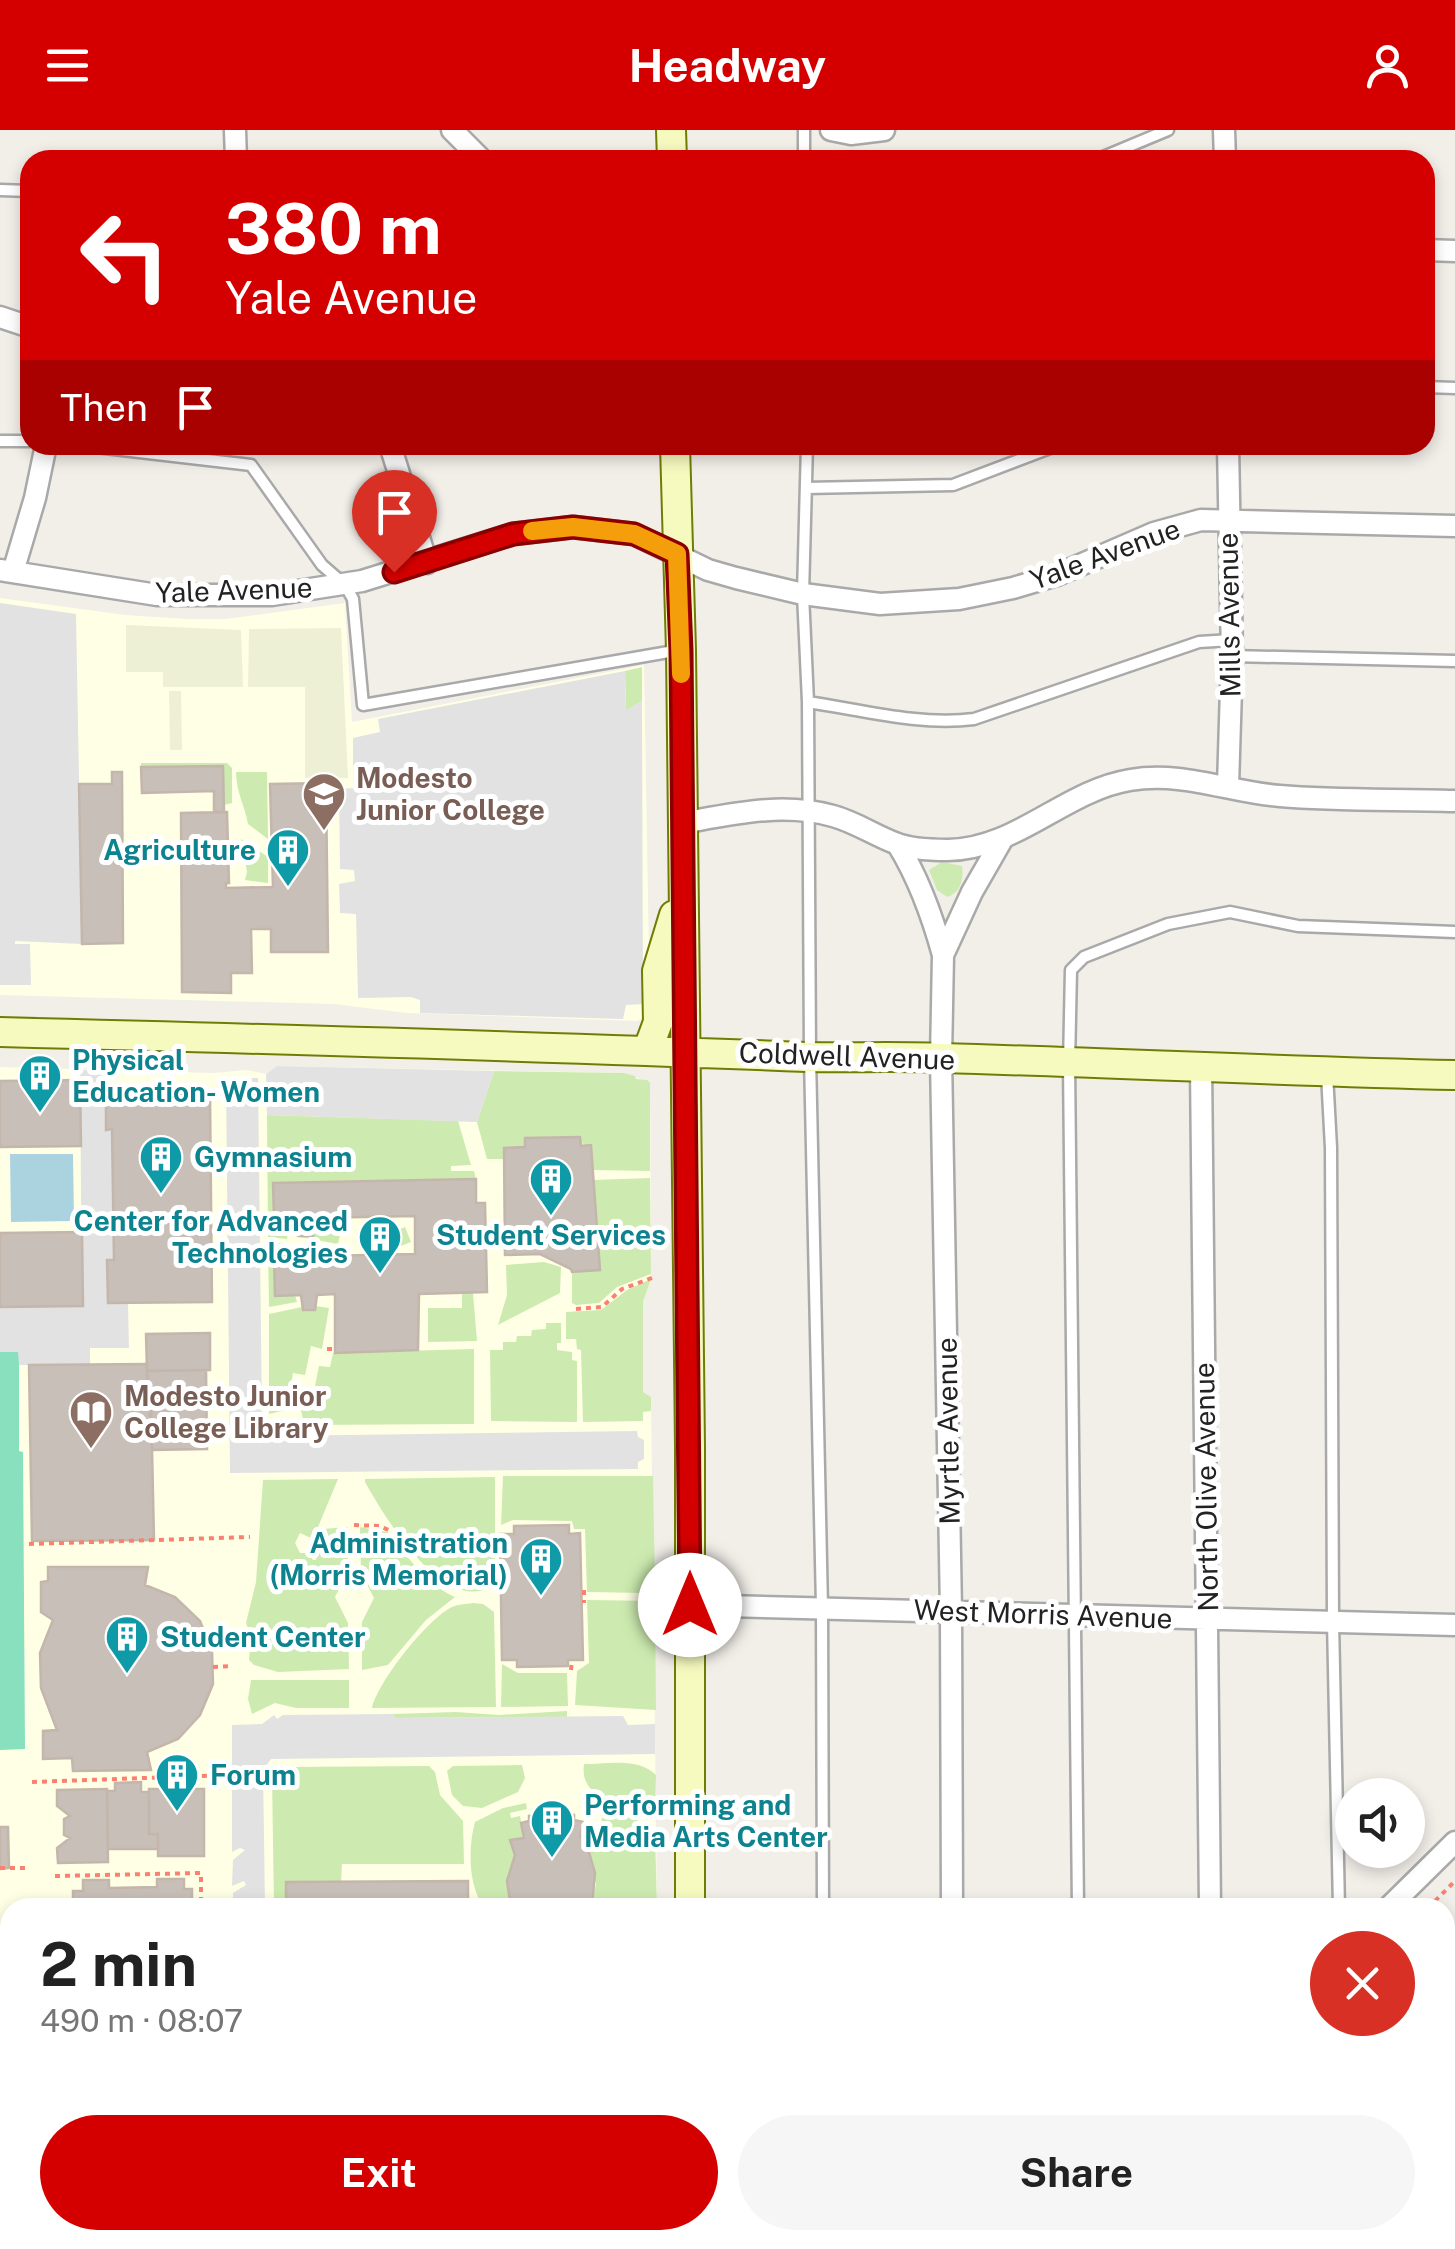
<!DOCTYPE html>
<meta charset="utf-8">
<style>
:root{--surface:#fff;--page:#f6f6f6;--text:#222;--muted:#767676;--accent:#d40000}
body{margin:0;font-family:"Public Sans",sans-serif;background:var(--page);color:var(--text);height:100vh;display:flex;flex-direction:column;font-size:38px;white-space:nowrap}
*{box-sizing:border-box;margin:0}
p{font-size:32px;color:var(--muted)}
.icon{flex:none;width:55px;height:55px;fill:none;stroke:currentColor;stroke-width:2;stroke-linecap:round;stroke-linejoin:round}
.map{position:relative;flex:1;overflow:hidden}
.details{position:absolute;left:0px;top:1768px;width:1455px;height:352px;display:flex;flex-direction:column;background:var(--surface);border-radius:30px 30px 0 0;box-shadow:0 5px 15px #0003}
.details>*{flex:none}
.banner{position:absolute;left:20px;top:20px;width:1415px;height:305px;border-radius:30px;box-shadow:0 5px 15px #0003;background:#d40000;color:#fff;overflow:hidden}
.controls{position:absolute;left:1335px;top:1648px;display:grid;gap:20px}
.controls a{display:grid;place-items:center;width:90px;height:90px;border-radius:50%;background:var(--surface);box-shadow:0 5px 15px #0003;font-size:50px}
.pin{position:absolute;display:grid;place-items:center;width:85px;height:85px;color:#fff;margin:-102px -42px;border-radius:50% 50% 50% 0;rotate:-45deg;box-shadow:0 0 10px #0007}
.pin .icon{rotate:45deg}
.me{position:absolute;width:110px;margin:-55px;rotate:0deg;stroke-linejoin:round;filter:drop-shadow(0 0 8px #0008)}
.turn{display:flex;align-items:center;gap:35px;height:210px;padding:0 40px;font-size:45px}
.turn .icon{width:130px;height:130px;stroke-width:2.5}
.turn b{display:block;font-size:70px;line-height:85px}
.then{display:flex;align-items:center;height:95px;padding:0 40px;background:#0003;gap:20px;font-size:38px}
.round{display:grid;place-items:center;flex:none;width:105px;height:105px;border-radius:52px;background:var(--page)}
.head{display:flex;align-items:center;justify-content:space-between;height:170px;padding:0 40px}
h1{font-size:60px;font-weight:700;line-height:75px}
.action{display:flex;gap:20px;margin-top:auto;padding:20px 40px}
.action a{flex:1;height:115px;border-radius:60px;background:var(--accent);color:#fff;font-size:40px;font-weight:700;line-height:115px;text-align:center}
.action a+a{background:var(--page);color:var(--text)}
header{display:flex;justify-content:space-between;align-items:center;height:130px;padding:0 40px;background:var(--accent);color:#fff;font-size:45px;font-weight:700}
.map>svg:first-child{display:block}
.education{fill:#ffffe5}
.construction{fill:#c7c7b4}
.farmland{fill:#eef0d5}
.grass{fill:#cdebb0}
.pitch{fill:#88e0be}
.parking{fill:#e2e2e2}
.water{fill:#aad3df}
.lines{fill:none;stroke-linecap:round;stroke-linejoin:round}
.canal{stroke:#aad3df;stroke-width:20}
.building{fill:#c7bfb8;stroke:#c4b6ab;stroke-width:2.5}
.lane-casing{stroke:#a9a9a9;stroke-width:15}
.street-casing{stroke:#a9a9a9;stroke-width:25}
.secondary-casing{stroke:#707d05;stroke-width:32}
.path{stroke:#fa8072;stroke-width:4;stroke-dasharray:5 5;stroke-linecap:butt}
.lane{stroke:#fff;stroke-width:10}
.street{stroke:#fff;stroke-width:20}
.secondary{stroke:#f7fabf;stroke-width:28}
.route-casing{stroke:#8a0000;stroke-width:25}
.route{stroke:#d40000;stroke-width:18}
.slow{stroke:#f59e0b;stroke-width:18}
.labels{text-anchor:middle;stroke-width:10;stroke-linejoin:round;paint-order:stroke}
.street-label{font-size:28px;fill:#222;stroke:#fff}
.education-label{font-size:28px;font-weight:bold;fill:#785e54;stroke:#fff;text-anchor:start}
.culture-label{font-size:28px;font-weight:bold;fill:#0d838f;stroke:#fff;text-anchor:start}
</style>
<header><svg class="icon" aria-label="menu" viewBox="0 0 24 24"><path d="M4 6h16M4 12h16M4 18h16"/></svg>Headway<svg class="icon" aria-label="person" viewBox="0 0 24 24"><circle cx="12" cy="8" r="4"/><path d="M4 21q1-7 8-7t8 7"/></svg></header>
<div class="map">
<svg width="1455" height="2119" viewBox="0 0 1455 2119">
<rect width="100%" height="100%" fill="#f2efe9"/>
<path class="education" d="M0,468L125,485L188,489H226L345,473L352,592L644,535L650,882L638,891L407,883L334,874L0,865Z
M277,936L624,943L650,953L651,1149L643,1172V1262L651,1267L657,1777L10,1778V1981H0V937L213,943L246,940L266,944Z"/>
<path class="construction" d="M518,2110H661V2119H518Z"/>
<path class="farmland" d="M126,495L241,500L243,557H163V542H126Z
M341,498L348,648H305V557H248L249,499Z
M169,561H181L182,620H170Z"/>
<path class="grass" d="M642,537V571L626,581L625,541Z
M141,633H227L232,638V673L224,675L223,636L141,637Z
M236,642H267L268,709L248,694C245,676 236,662 236,642Z
M241,709L268,727V753L245,750L247,742Z
M942,732L962,736C964,748 961,763 947,767L937,760L929,740Z
M494,941L624,943L635,946L636,949L647,950L650,953V1041L593,1040L580,1007L525,1008V1017L504,1018V1029H487L477,992Z
M267,985L458,991L471,1035L451,1036V1041H474L476,1049L273,1054L274,1088H290L287,1109L268,1107Z
M650,1048L651,1144L617,1157L599,1173L576,1175L572,1173V1142L600,1139L593,1050Z
M332,1087L340,1105L338,1114L294,1106L297,1088L300,1106L307,1105L313,1088Z
M405,1097L411,1112L391,1120L388,1114L378,1118L376,1114L366,1118L361,1107L381,1099L388,1104Z
M268,1112L286,1114L275,1166L295,1165L297,1172L269,1177Z
M544,1132L561,1137L560,1163L498,1195L507,1165L506,1135Z
M651,1149L643,1172V1262L651,1267V1281L643,1282V1291L583,1292L581,1220L577,1219L576,1209H566V1182L601,1180L627,1160Z
M462,1163H473L477,1211L428,1212V1178H462Z
M315,1176L329,1178L322,1219L311,1216L305,1245L293,1243L291,1254L297,1256L295,1267L289,1266L286,1280L269,1284V1184L302,1177L314,1180Z
M546,1193H561V1213H557V1220L572,1222V1230L577,1231V1292L491,1291L490,1220H503V1212H516L517,1206H531L532,1200L546,1199Z
M474,1219V1294L304,1295L300,1274L311,1276L319,1236L330,1237L333,1223Z
M503,1346H653L655,1457L644,1463L587,1462L585,1399H574L572,1391L513,1390L501,1395Z
M495,1347V1443L490,1445L488,1458C441,1481 384,1386 365,1352V1349Z
M338,1349L313,1409L300,1403L295,1413L300,1423H308L313,1430H316L319,1412L317,1410L323,1399L348,1397V1403L344,1405L348,1406V1442L335,1467L348,1493L349,1539L278,1542L254,1535L249,1530L251,1507L246,1493L256,1452L263,1350Z
M360,1397L388,1402C405,1423 426,1455 455,1467L426,1490L388,1535L362,1540V1492L374,1468L361,1443Z
M587,1470L655,1471L656,1580L575,1575L577,1541L589,1533Z
M474,1473L483,1474L494,1482L496,1577L372,1578C378,1552 425,1492 450,1478C457,1474 466,1474 474,1473Z
M502,1534L518,1543H567L568,1576L501,1577Z
M251,1550H349V1578H296L275,1573L252,1584L248,1569Z
M567,1581V1587L395,1588L392,1584L456,1582L499,1585Z
M584,1634C606,1634 639,1627 656,1645L655,1683L646,1686C621,1672 579,1670 584,1634Z
M522,1635L525,1648L518,1662L482,1678L463,1676L452,1665L447,1641L453,1636Z
M429,1636L435,1642L440,1665L463,1691L464,1734H342L341,1752L286,1777H274L272,1646L282,1637Z
M526,1673L527,1679L510,1683L511,1688L520,1686L524,1708L510,1711L515,1725L507,1751L511,1777H484C468,1756 468,1717 475,1692L503,1678Z
M605,1678L637,1690L655,1702L657,1777H591L596,1754L589,1722L592,1710L580,1707L583,1692L600,1695Z"/>
<path class="pitch" d="M0,1222H19V1321L23,1322L25,1619L0,1620Z"/>
<path class="parking" d="M0,473L76,484L82,814L15,811V814H30L31,855H0Z
M625,541L626,580L642,571L643,874L626,875L623,889L420,883V870L411,867L358,868L356,784L340,783L339,754L355,751L354,740L340,739L339,659L353,658V608L380,602L378,589Z
M277,936L494,941L477,992L267,985L266,944Z
M80,940H106V999H112L114,1130L128,1173L129,1218H90V1235H19L18,1222H0V1177L82,1176Z
M226,948H258L262,1287L266,1301L275,1306L637,1301L638,1307L644,1310V1329L638,1332V1339L230,1343Z
M392,1584L395,1588L623,1586L628,1595L655,1594V1624L271,1629L263,1640L265,1777H233V1763L246,1755L244,1751L232,1756L233,1730L245,1720L240,1718L232,1722V1595L262,1594L274,1585L277,1589L283,1585Z
M0,2038H10V2110H172L180,2119H0Z"/>
<path class="water" d="M10,1024H73L74,1091L11,1092Z"/>
<g class="lines">
<path class="canal" d="M1445,1841L1455,1831
M1172,2119L1181,2110"/>
</g>
<path class="building" d="M223,636L224,682H214V661L142,663L141,637Z
M112,642H122L123,813L82,814L79,654H112Z
M326,653L328,822H271V799H251L252,843H231V863L182,862L181,683L227,682L229,753H226V758L273,757L270,654Z
M80,950L81,1016L0,1017V951Z
M136,957H186V964H210L212,1172L108,1173L107,1130H114L112,999L106,1000V965H136Z
M580,1007L581,1016L591,1015L600,1140L572,1142L571,1139L540,1124L505,1125L504,1018L525,1017V1008Z
M476,1049V1073H485L487,1162L419,1164L418,1220L335,1223V1164L317,1165L315,1180H303L301,1165L275,1166L274,1127L415,1124V1086L313,1088V1106H299V1088H274L273,1053Z
M82,1102L83,1176L0,1177V1103Z
M210,1203V1240L147,1241L146,1204Z
M147,1234V1274H151L154,1410L32,1411L29,1235Z
M206,1240L207,1319L152,1320L147,1241Z
M569,1395V1404L580,1403L583,1530H568V1536L517,1537V1530H502L500,1404H514V1396Z
M48,1437H148L145,1455L175,1467L200,1491L212,1521L213,1554L200,1585L178,1609L147,1622L151,1640L73,1641L72,1628L43,1629V1601L57,1600L41,1558L40,1523L53,1490L41,1482V1452L48,1451Z
M141,1652V1662H149V1704H158V1719H108L107,1661H115V1653Z
M107,1659L108,1732L58,1733L57,1718L70,1708L64,1705V1689L70,1686L57,1676V1660Z
M149,1659H204V1726H158V1704H149Z
M553,1684L574,1685V1690L583,1692L580,1707L592,1710L589,1722L595,1743L592,1775L511,1778L507,1751L515,1725L510,1710L524,1708L521,1693L529,1691V1686Z
M0,1697H8L9,1738L0,1739Z
M157,1749H184V1759H192V1778H73V1761H83V1750H109V1758L157,1757Z
M468,1751V1778H286V1752Z
M0,1809H10V1850H0Z
M0,1876L10,1877V1969L0,1968Z
M461,2110H492V2119H461Z"/>
<g class="lines">
<g class="lane-casing">
<path id="lane" d="M804,30V0
M1096,30L1168,0
M0,60L30,61
M1425,257L1455,258
M0,311H30
M79,315L251,335L322,435L345,455L353,469L363,575L680,520
M807,315L803,464L808,572L810,927L822,1477L823,1778
M806,358L953,355L1058,315
M1232,526L1455,531
M808,572C862,580 920,596 974,589L1199,512L1232,510
M1327,944L1331,1018L1333,1491L1339,1778
M1078,1778L1069,934L1071,840L1084,827L1168,794L1230,782L1298,796L1455,802
M1340,2110V2119"/>
</g>
<g class="street-casing">
<path id="street" d="M235,0L236,30
M452,0L482,30
M831,0L851,4L884,0
M1224,0L1225,30
M1425,120L1455,121
M0,187L30,197
M390,315L427,433
M0,440L157,465H272L362,451L513,404L573,397L634,404L708,440L736,448L803,464L880,474L959,469L1013,458L1057,445L1154,403L1201,390L1455,396
M13,442L35,368L46,315
M1228,656L1232,526L1228,315
M682,693C733,684 782,672 833,686C855,692 874,705 895,713C909,719 932,720 948,720C1017,719 1064,661 1130,650C1183,641 1228,662 1280,666C1338,671 1397,669 1455,671
M898,715C919,749 932,785 943,825
M1201,936L1210,1778
M690,1475L1455,1495
M952,1778L951,1481L941,928L943,825L972,762L1003,708
M1388,1778L1455,1712
M432,2110V2119"/>
</g>
<g class="secondary-casing">
<path id="secondary" d="M671,0L672,30
M675,315L681,520L690,1317V1778
M0,902C269,909 538,916 807,927C852,928 897,926 942,928C1113,933 1284,941 1455,945
M648,919L658,892L657,841L674,785
M0,2009H10
M1445,2048L1455,2049
M693,2110V2119"/>
</g>
<path class="path" d="M576,1179L602,1177L622,1159L654,1147
M327,1219H335
M354,1395L379,1396L391,1401
M29,1414L250,1407
M584,1460V1473
M213,1537L231,1536
M571,1540L572,1530
M32,1652L228,1645
M553,1684V1679
M0,1738H28
M55,1746L201,1743V1778
M1428,1778L1455,1751
M0,1806H10
M0,1850H10
M0,1873H10
M1089,2119L1098,2110"/>
<use href="#lane" class="lane"/>
<use href="#street" class="street"/>
<use href="#secondary" class="secondary"/>
</g>
<g class="lines">
<g class="route-casing">
<path id="route" d="M394,442L513,404L573,397L634,404L677,424L681,520L690,1475"/>
</g>
<use href="#route" class="route"/>
<path class="slow" d="M532,401L573,397L634,404L677,424L681,544"/>
</g>
<defs>
<g id="university-pin" transform="scale(2.25)"><path d="M0 17L-7.5 6A9.5 9.5 0 1 1 7.5 6Z" fill="#8d6e63" stroke="#fff"/><path d="M0-5L7-2L0 1L-7-2ZM-4 1L0 2.5L4 1V4Q0 6-4 4Z" fill="#fff"/></g>
<g id="building-pin" transform="scale(2.25)"><path d="M0 17L-7.5 6A9.5 9.5 0 1 1 7.5 6Z" fill="#0f9aa8" stroke="#fff"/><path d="M-4-6H4V6H1V3H-1V6H-4ZM-2.5-4.3h1.7v1.8h-1.7ZM.8-4.3h1.7v1.8H.8ZM-2.5-1h1.7V.8h-1.7ZM.8-1h1.7V.8H.8Z" fill="#fff"/></g>
<g id="library-pin" transform="scale(2.25)"><path d="M0 17L-7.5 6A9.5 9.5 0 1 1 7.5 6Z" fill="#8d6e63" stroke="#fff"/><path d="M-6-4Q-3-5.5-.7-3.5V5Q-3 3-6 4ZM6-4Q3-5.5 .7-3.5V5Q3 3 6 4Z" fill="#fff"/></g>
</defs>
<g fill-rule="evenodd">
<use href="#university-pin" x="324" y="664"/>
<use href="#building-pin" x="288" y="720"/>
<use href="#building-pin" x="40" y="946"/>
<use href="#building-pin" x="161" y="1027"/>
<use href="#building-pin" x="551" y="1049"/>
<use href="#building-pin" x="380" y="1107"/>
<use href="#library-pin" x="91" y="1282"/>
<use href="#building-pin" x="541" y="1429"/>
<use href="#building-pin" x="127" y="1507"/>
<use href="#building-pin" x="177" y="1645"/>
<use href="#building-pin" x="552" y="1691"/>
</g>
<g class="labels">
<g class="street-label">
<text transform="translate(1105 424) rotate(-20)" y="10">Yale Avenue</text>
<text transform="translate(234 460) rotate(-2)" y="10">Yale Avenue</text>
<text transform="translate(1229 485) rotate(-91)" y="10">Mills Avenue</text>
<text transform="translate(847 926) rotate(2)" y="10">Coldwell Avenue</text>
<text transform="translate(948 1301) rotate(-91)" y="10">Myrtle Avenue</text>
<text transform="translate(1206 1357) rotate(-91)" y="10">North Olive Avenue</text>
<text transform="translate(1043 1484) rotate(2)" y="10">West Morris Avenue</text>
</g>
<g class="education-label">
<text x="356" y="658">Modesto<tspan x="356" dy="32">Junior College</tspan></text>
<text x="124" y="1276">Modesto Junior<tspan x="124" dy="32">College Library</tspan></text>
</g>
<g class="culture-label">
<text x="256" y="730" text-anchor="end">Agriculture</text>
<text x="72" y="940">Physical<tspan x="72" dy="32">Education- Women</tspan></text>
<text x="194" y="1037">Gymnasium</text>
<text x="348" y="1101" text-anchor="end">Center for Advanced<tspan x="348" dy="32">Technologies</tspan></text>
<text x="551" y="1115" text-anchor="middle">Student Services</text>
<text x="508" y="1423" text-anchor="end">Administration<tspan x="508" dy="32">(Morris Memorial)</tspan></text>
<text x="160" y="1517">Student Center</text>
<text x="210" y="1655">Forum</text>
<text x="584" y="1685">Performing and<tspan x="584" dy="32">Media Arts Center</tspan></text>
</g>
</g>
</svg>
<div class="controls">
<a><svg class="icon" aria-label="sound" viewBox="0 0 24 24"><path d="M4 9h4l5-4v14l-5-4H4zM17 9q2 3 0 6"/></svg></a>
</div>
<div class="pin" style="left:394px;top:442px;background:#d93025"><svg class="icon" aria-label="arrive" viewBox="0 0 24 24"><path d="M6 21V4h12l-3 4 3 4H6"/></svg></div>
<svg class="me" style="left:690px;top:1475px" viewBox="-20 -20 40 40"><circle r="19" fill="#fff"/><path d="M0-13L10 11 0 6-10 11z" fill="#d40000"/></svg>
<div class="banner">
<div class="turn"><svg class="icon" aria-label="left" viewBox="0 0 24 24"><path d="M17 20v-9H6M10 6l-5 5 5 5"/></svg><div><b>380 m</b>Yale Avenue</div></div>
<div class="then">Then<svg class="icon" aria-label="arrive" viewBox="0 0 24 24"><path d="M6 21V4h12l-3 4 3 4H6"/></svg></div>
</div>
<section class="details">
<div class="head"><div><h1>2 min</h1><p>490 m · 08:07</p></div><a class="round" style="background:#d93025;color:#fff"><svg class="icon" aria-label="close" viewBox="0 0 24 24"><path d="M6 6l12 12M18 6L6 18"/></svg></a></div>
<div class="action"><a>Exit</a><a>Share</a></div>
</section>
</div>
